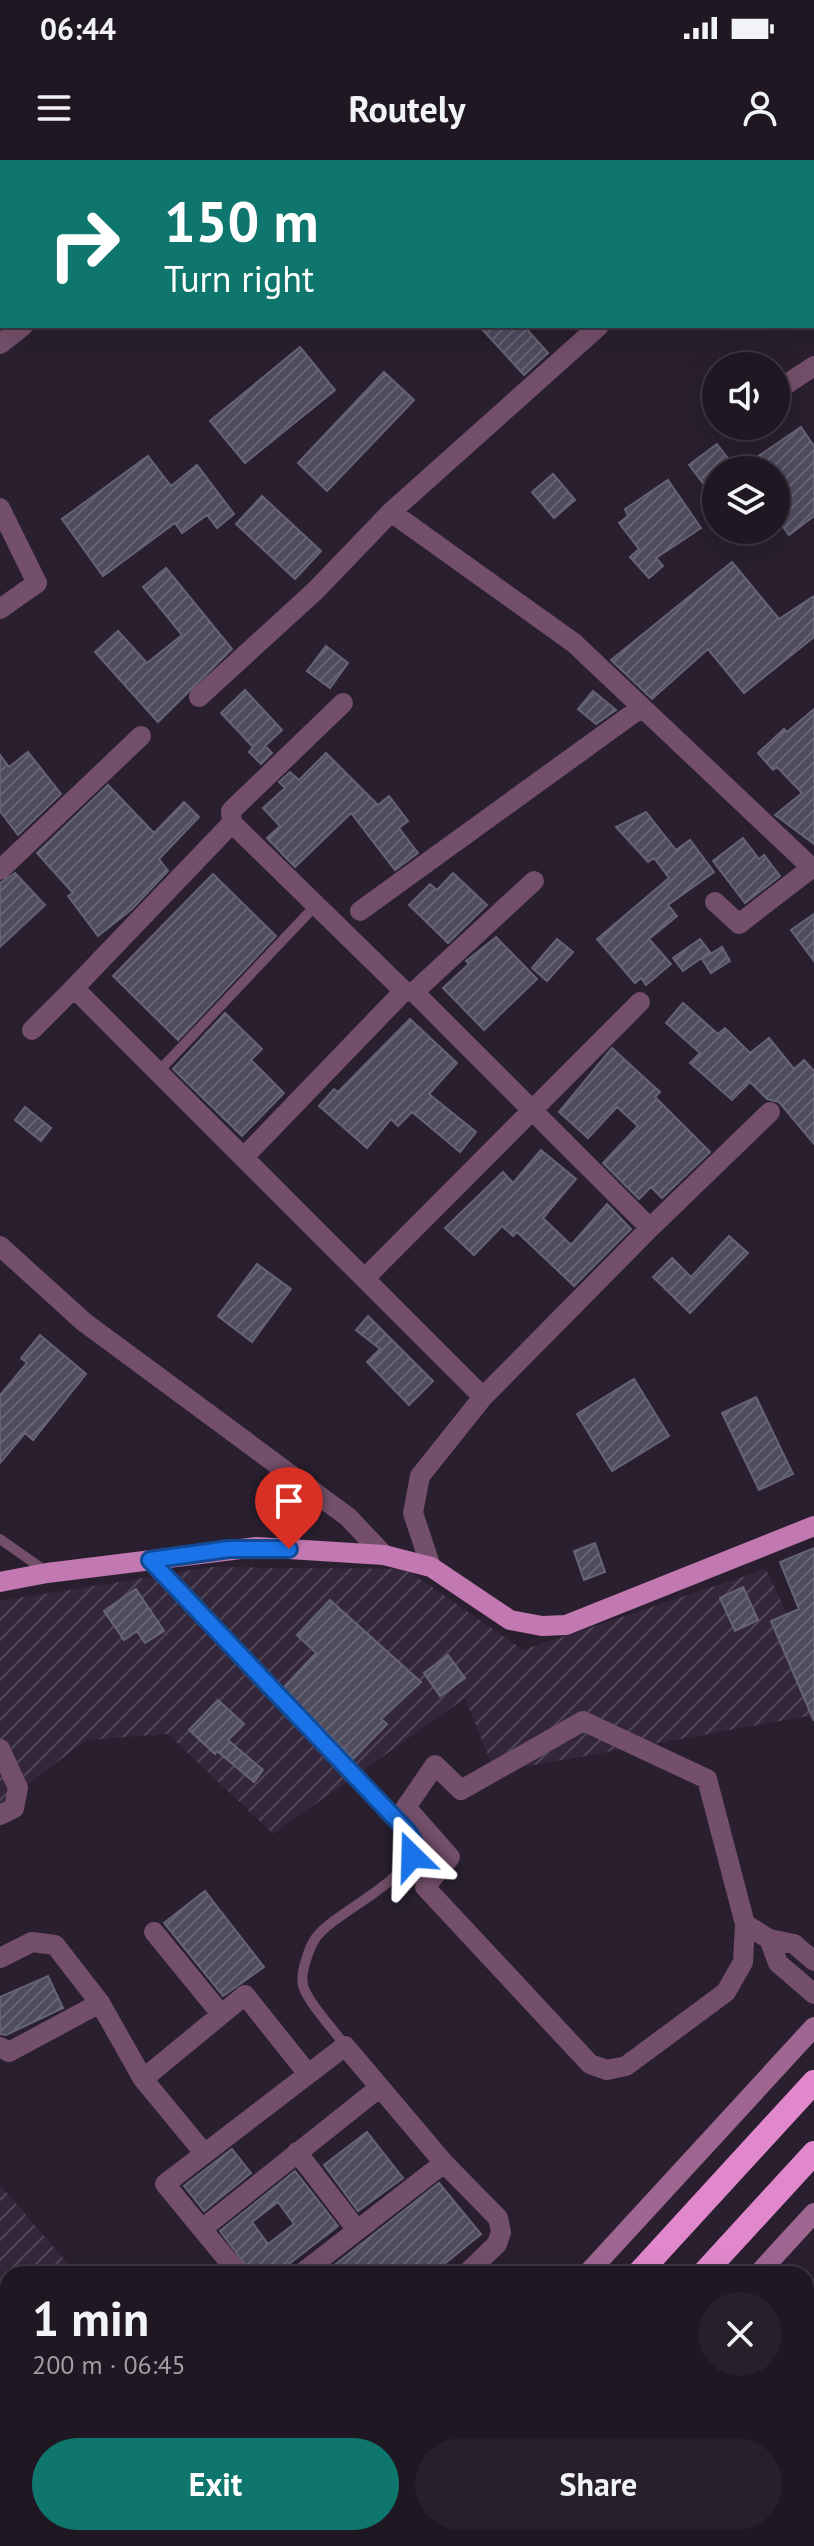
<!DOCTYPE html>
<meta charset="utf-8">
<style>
:root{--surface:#1f1722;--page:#27202a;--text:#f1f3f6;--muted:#a19fa5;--line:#3c3640;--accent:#0f766e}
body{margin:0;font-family:"PT Sans",sans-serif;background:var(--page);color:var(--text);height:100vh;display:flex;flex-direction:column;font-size:30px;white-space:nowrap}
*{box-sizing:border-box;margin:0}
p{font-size:26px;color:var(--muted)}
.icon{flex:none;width:44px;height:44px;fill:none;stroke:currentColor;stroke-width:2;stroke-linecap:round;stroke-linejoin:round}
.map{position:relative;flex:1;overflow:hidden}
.panel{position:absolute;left:0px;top:2106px;width:814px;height:280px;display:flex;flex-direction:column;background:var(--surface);border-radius:24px 24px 0 0;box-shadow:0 8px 32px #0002,0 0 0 2px var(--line)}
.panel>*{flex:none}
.top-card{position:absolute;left:0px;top:0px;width:814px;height:168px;box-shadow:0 8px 32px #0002,0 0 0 2px var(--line);background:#0f766e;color:#fff;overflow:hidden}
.fabs{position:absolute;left:702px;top:192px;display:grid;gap:16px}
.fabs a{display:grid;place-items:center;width:88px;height:88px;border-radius:50%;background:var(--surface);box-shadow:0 8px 32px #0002,0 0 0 2px var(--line);font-size:40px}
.pin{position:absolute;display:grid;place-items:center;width:68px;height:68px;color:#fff;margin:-82px -34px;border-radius:50% 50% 50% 0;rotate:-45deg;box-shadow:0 0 8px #0007}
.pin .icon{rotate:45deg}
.me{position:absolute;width:88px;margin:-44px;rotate:338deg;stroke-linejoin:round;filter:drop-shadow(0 0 6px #0008)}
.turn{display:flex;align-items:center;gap:28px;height:168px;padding:0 32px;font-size:36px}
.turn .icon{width:104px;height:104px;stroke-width:2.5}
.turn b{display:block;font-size:56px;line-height:68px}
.round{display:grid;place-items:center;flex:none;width:84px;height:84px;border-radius:42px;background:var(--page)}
.headline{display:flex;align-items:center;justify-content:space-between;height:136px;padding:0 32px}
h1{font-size:48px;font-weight:700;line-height:60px}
.cta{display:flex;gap:16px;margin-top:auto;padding:16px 32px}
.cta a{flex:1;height:92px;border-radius:48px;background:var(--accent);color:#fff;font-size:32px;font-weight:700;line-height:92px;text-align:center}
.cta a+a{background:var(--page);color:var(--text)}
.status{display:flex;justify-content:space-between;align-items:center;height:56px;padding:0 40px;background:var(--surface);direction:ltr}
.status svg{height:22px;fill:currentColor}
header{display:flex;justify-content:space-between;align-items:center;height:104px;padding:0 32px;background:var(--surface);font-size:36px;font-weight:700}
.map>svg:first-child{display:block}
.industrial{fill:url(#industrial-furrows)}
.building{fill:url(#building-hatch);stroke:#656375;stroke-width:2;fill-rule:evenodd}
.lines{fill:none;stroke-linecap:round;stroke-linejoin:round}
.lane{stroke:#734f6a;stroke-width:10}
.street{stroke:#734f6a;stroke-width:20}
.secondary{stroke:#9f6691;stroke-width:20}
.primary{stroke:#c278b0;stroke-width:20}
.highway{stroke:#e188cc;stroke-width:24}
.route-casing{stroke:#114b97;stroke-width:20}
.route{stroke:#1a73e8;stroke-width:14}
</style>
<div class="status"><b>06:44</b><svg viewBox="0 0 49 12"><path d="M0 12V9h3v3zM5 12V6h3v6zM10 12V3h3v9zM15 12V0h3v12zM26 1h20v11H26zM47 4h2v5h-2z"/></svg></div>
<header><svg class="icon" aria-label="menu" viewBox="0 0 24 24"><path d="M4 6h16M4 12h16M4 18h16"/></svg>Routely<svg class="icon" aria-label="person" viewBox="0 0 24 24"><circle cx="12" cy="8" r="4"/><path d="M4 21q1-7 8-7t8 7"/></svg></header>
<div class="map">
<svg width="814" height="2386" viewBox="0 0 814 2386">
<defs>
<pattern id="industrial-furrows" width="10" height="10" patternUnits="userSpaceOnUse" patternTransform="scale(2)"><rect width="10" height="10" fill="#34273b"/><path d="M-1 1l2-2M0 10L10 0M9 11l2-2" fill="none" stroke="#514657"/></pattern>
<pattern id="building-hatch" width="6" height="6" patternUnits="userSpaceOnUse" patternTransform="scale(2)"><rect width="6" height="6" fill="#4e4c5d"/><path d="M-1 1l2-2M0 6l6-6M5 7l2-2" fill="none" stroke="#676574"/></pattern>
</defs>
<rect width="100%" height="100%" fill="#291f2e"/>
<path class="industrial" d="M212,1407L406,1409L523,1490L766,1409L814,1512V1555L495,1612L465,1538L273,1674L168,1574L86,1580L0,1646V1441Z
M0,2025L77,2114H8V2378H305L308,2381L304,2386H0Z"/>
<path class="building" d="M479,166H524L548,193L524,215Z
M300,187L335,230L245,303L210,261Z
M384,212L414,240L327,331L298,303Z
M801,267L814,286V356L789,375L776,357V310H738Z
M717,284L737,310H716V340L689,305Z
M148,296L171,326L197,305L234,354L217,368L207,355L182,373L175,363L103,416L62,359Z
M553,314L575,340L554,358L532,332Z
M668,320L701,368L656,398L663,406L649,418L630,397L639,389L619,363L628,356L625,349Z
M262,336L321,391L295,419L236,364Z
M732,402L779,459L814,436V477L744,533L708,489L652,539L611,500Z
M166,408L232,489L158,562L95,492L118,471L147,503L182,475L143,427Z
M326,486L348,503L330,528L307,511Z
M245,530L282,570L265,586L272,593L261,604L249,592L253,587L221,553Z
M593,531L616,550L596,564L578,549Z
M814,549V684L775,655L802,633L777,607L773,610L758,593L784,569L787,572Z
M28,592L61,634L18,675L0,651V595L9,607Z
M326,593L378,645L389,636L408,661L399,668L418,693L395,710L351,653L295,707L267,678L280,666L263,648L285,628L279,622L290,612L299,620Z
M108,625L154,673L184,642L199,657L159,699L168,711L132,749L98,776L68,736L73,733L37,693Z
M646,652L676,690L690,680L714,712L668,745L677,756L649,779L671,804L646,825L641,818L635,823L597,779L669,718L654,698L648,702L616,667Z
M743,678L759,699L764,695L780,716L745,743L713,701Z
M15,713L45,745L0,787V723Z
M453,713L487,745L448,783L409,745L430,724L437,730Z
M213,714L276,776L178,880L113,816Z
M814,754V801L791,770Z
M496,777L537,819L484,870L443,828L469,804L466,801Z
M557,779L573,792L547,821L532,808Z
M700,779L710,792L683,811L673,798Z
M722,787L730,801L711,813L702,799Z
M683,843L718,874L725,868L750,893L769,878L794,909L804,900L814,911V984L779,942L767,939L750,922L732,940L690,903L700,893L666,863Z
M225,853L262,889L251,900L284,933L242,976L173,909Z
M410,859L457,903L429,934L476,972L460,992L412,952L398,966L391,959L367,988L319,946L334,929L338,932Z
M612,888L660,932L655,937L710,992L662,1038L651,1027L639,1039L603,1003L638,966L617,947L588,978L559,952Z
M25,947L51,968L41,981L15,960Z
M541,990L576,1019L543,1058L571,1085L607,1044L631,1069L574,1126L517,1072L513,1076L502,1066L474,1095L445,1068L503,1012L513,1023Z
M729,1076L748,1093L690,1153L653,1117L672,1098L691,1117Z
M257,1104L291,1129L252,1182L218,1156Z
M368,1156L433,1221L409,1245L367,1202L380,1189L356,1170Z
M40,1175L86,1214L33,1280L25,1273L0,1303V1235L27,1203L21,1198Z
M634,1219L669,1276L612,1311L577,1254Z
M756,1237L793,1314L759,1330L722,1253Z
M595,1383L605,1412L584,1420L574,1391Z
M814,1388V1561L771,1461L799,1449L780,1402Z
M743,1427L758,1460L735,1471L720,1438Z
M136,1429L164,1471L145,1483L137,1471L124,1480L104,1451Z
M330,1440L421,1522L381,1559L387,1564L353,1599L283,1528L316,1493L297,1475Z
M448,1495L465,1518L440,1536L424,1513Z
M218,1540L244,1564L228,1580L263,1610L254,1622L217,1591L215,1594L189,1570Z
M205,1731L264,1807L223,1836L164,1763Z
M48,1816L63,1848L6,1875L0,1874V1837Z
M367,1972L403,2018L358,2051L324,2005Z
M232,1989L251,2013L204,2051L184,2026Z
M295,2011L338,2066L276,2114H252L220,2071ZM278,2042L294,2064L268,2084L252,2062Z
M439,2023L481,2074L432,2114H323Z"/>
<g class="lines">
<path class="lane" d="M159,911L316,745
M0,1379L47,1412
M150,1400L408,1672C431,1714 341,1747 319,1774C311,1782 307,1796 304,1807C302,1815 301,1823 305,1831C314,1850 333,1868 345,1886"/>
<path class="street" d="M533,0L534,2
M266,2L269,0
M812,138L814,141
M0,184L23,166
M776,231L814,206
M0,348L37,423L0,449
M391,352L574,483L812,708
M199,537L316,430L391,352L599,166
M232,663L231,651L343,543
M0,710L141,576
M715,742L739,764L814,706
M360,751L642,547
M414,832L534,721
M32,870L74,828
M244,997L404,831
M650,1068L770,952
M0,1086L84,1162L348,1357L384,1395
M365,1118L640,842
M431,1407L413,1353L420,1316L483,1237L74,828L232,663L404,831L414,832L650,1068L483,1237
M0,1589L18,1628L14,1648L0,1655
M745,1764L743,1802L726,1832L626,1906L607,1910L590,1904L425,1727L450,1697L406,1647L435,1605L461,1630L583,1561L707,1619L745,1764L769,1779L794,1784L814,1801
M154,1772L221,1854
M769,1779L778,1803L814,1834
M0,1798L32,1782L55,1785L100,1843L143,1919L245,1835L308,1914
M0,1887L9,1892L100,1843
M143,1919L204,1993
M297,1992L357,2070
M202,2069L379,1928
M239,2114L165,2024L345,1886L444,2003L498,2058L501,2072L497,2084L466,2114
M301,2114L444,2003
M806,2294L814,2285
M544,2378L553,2386
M758,2378L766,2386
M722,2386L729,2378"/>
<path class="secondary" d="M587,2114L814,1867
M758,2114L814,2053
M0,2154L8,2163
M13,2386V2378
M337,2386L345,2378
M508,2386L516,2378"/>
<path class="primary" d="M0,1422L47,1413L257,1387L384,1395L431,1407L510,1460L542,1466L566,1465L814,1366"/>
<path class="highway" d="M638,2114L814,1922
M703,2114L814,1993
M389,2386L397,2378
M454,2386L461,2378"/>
</g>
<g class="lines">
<g class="route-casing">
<path id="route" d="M289,1389H229L150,1400L408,1672L414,1682L412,1696"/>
</g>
<use href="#route" class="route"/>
</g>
</svg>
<div class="fabs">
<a><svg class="icon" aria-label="sound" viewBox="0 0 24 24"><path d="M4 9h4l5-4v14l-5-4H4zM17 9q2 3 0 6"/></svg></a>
<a><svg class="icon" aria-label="layers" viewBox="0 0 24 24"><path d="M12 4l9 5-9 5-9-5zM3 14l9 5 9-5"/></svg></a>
</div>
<div class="pin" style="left:289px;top:1389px;background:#d93025"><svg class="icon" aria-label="arrive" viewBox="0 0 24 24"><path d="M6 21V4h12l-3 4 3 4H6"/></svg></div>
<svg class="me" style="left:412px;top:1696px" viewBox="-20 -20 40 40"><path d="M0-17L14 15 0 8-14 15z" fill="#1a73e8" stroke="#fff" stroke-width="4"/></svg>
<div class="top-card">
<div class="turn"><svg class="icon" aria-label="right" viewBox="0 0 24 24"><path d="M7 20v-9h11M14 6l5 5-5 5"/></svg><div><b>150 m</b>Turn right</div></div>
</div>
<section class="panel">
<div class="headline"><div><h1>1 min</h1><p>200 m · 06:45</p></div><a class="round"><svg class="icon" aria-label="close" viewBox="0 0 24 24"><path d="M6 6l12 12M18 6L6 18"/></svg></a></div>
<div class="cta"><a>Exit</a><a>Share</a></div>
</section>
</div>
